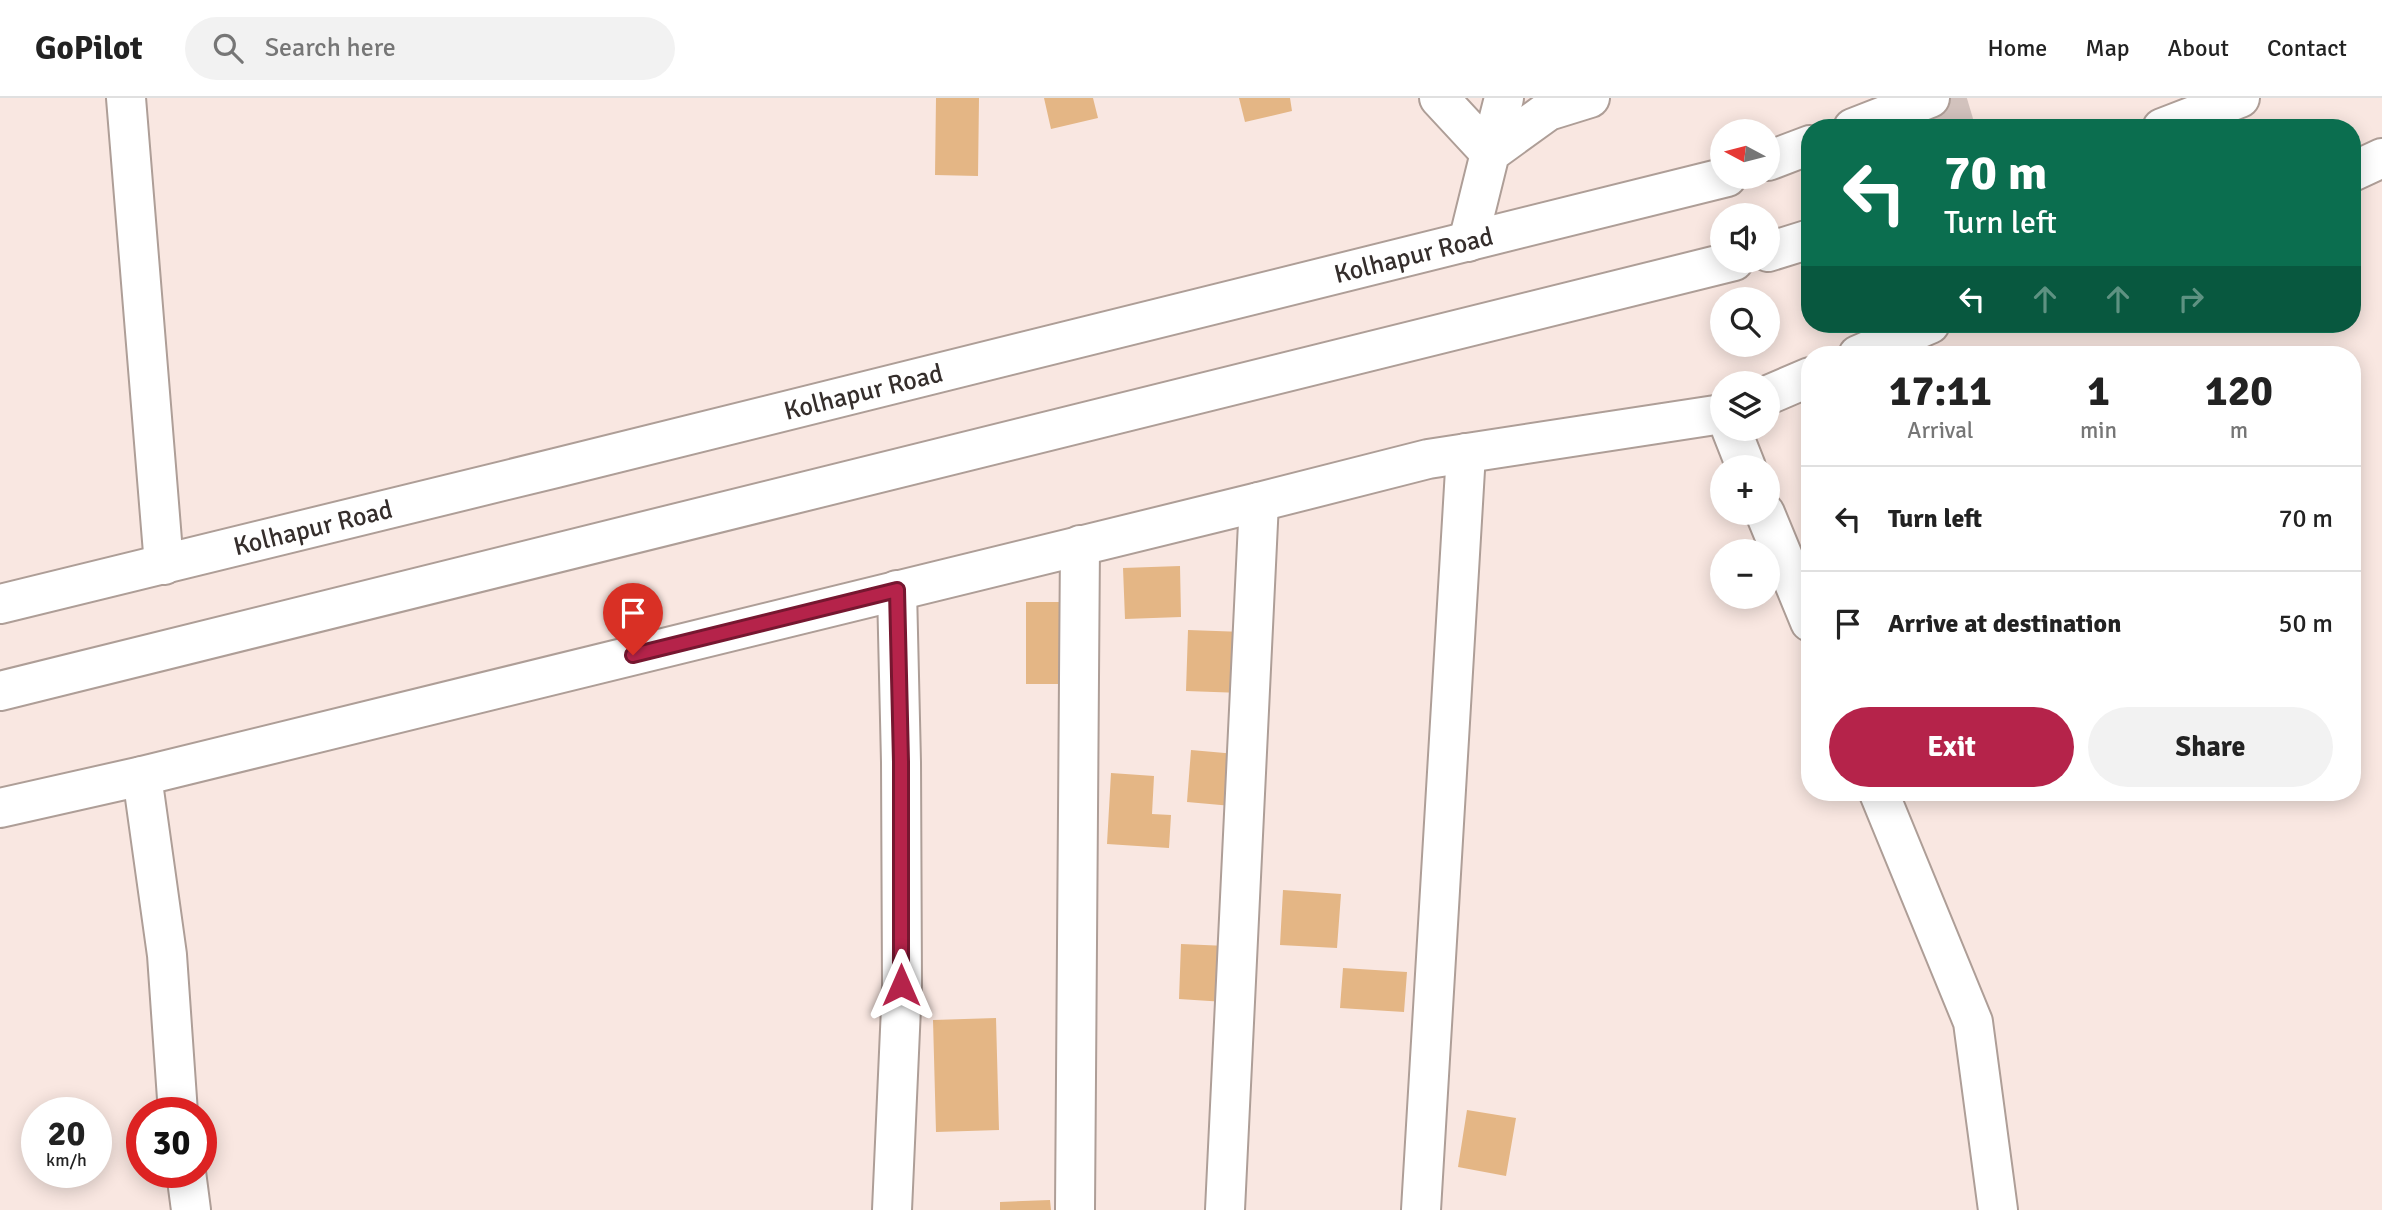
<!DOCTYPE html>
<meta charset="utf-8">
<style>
:root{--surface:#fff;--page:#f2f2f2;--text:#222;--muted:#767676;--line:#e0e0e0;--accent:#b5234a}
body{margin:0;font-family:Signika,sans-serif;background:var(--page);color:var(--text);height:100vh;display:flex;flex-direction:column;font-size:26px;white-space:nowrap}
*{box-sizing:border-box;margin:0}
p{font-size:23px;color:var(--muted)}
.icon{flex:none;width:38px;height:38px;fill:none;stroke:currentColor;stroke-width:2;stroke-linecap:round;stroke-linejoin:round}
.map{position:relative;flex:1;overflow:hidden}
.side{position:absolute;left:1801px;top:248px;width:560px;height:455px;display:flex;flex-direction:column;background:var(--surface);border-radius:28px;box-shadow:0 4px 18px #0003}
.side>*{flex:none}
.guide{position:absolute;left:1801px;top:21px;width:560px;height:214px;border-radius:28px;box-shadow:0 4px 18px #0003;background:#0b6e4f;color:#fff;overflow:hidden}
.needle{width:46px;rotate:277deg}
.tools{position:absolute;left:1710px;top:21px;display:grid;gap:14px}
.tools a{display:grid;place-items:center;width:70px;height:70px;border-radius:50%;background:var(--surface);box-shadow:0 4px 18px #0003;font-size:35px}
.speed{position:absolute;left:21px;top:999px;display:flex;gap:14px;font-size:35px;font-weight:700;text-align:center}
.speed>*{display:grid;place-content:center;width:91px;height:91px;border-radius:50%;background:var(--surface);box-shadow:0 4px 18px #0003;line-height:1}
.speed small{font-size:18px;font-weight:400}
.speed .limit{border:10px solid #d22;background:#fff;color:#111}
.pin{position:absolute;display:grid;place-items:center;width:60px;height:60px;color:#fff;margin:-72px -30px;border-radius:50% 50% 50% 0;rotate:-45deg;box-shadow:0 0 7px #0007}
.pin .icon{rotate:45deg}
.me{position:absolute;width:77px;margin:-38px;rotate:0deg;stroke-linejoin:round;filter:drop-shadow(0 0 5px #0008)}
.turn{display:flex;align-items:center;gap:24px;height:147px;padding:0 28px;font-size:32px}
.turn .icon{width:91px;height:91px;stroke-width:2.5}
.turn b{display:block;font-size:49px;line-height:60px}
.lanes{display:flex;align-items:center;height:66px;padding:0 28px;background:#0003;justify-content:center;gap:35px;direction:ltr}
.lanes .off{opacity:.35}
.eta{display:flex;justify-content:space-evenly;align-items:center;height:119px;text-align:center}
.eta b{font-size:42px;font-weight:700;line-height:49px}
.action{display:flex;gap:14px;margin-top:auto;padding:14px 28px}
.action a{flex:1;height:80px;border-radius:42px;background:var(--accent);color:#fff;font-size:28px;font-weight:700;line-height:80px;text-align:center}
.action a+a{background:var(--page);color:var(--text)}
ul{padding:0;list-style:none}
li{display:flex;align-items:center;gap:21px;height:105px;padding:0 28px;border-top:2px solid var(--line)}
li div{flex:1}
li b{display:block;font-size:26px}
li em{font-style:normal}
header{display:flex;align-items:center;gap:42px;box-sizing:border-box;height:98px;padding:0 35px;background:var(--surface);border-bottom:2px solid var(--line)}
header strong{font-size:33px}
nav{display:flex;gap:38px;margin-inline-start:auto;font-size:24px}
.search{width:490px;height:63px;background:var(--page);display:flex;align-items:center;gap:18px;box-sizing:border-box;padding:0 24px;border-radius:38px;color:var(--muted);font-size:26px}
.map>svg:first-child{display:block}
.building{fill:#e4b685}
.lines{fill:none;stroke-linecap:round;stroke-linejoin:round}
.secondary-tunnel{stroke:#d2c2bd;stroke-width:38;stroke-dasharray:38 19;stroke-linecap:butt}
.street-casing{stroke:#ae9e97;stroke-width:42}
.secondary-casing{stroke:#ae9e97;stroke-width:42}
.highway-casing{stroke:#ae9e97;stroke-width:42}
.street{stroke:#fff;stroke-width:38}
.secondary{stroke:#fff;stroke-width:38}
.highway{stroke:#fff;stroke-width:38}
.route-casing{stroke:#761730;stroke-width:18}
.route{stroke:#b5234a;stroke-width:12}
.labels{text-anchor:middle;stroke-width:5;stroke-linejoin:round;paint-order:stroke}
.street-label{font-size:26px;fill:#352e2c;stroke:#fff}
</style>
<header>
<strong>GoPilot</strong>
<div class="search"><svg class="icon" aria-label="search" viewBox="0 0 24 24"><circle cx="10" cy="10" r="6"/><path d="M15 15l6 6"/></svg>Search here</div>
<nav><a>Home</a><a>Map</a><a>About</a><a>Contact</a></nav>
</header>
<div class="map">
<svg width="2382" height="1112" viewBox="0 0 2382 1112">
<rect width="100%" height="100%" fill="#f9e7e1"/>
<path class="building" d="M936,0H979L978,78L935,77Z
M1044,0H1093L1098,20L1051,31Z
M1239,0H1290L1292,13L1245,24Z
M1180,468L1181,519L1125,521L1123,470Z
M1026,504H1072V586H1026Z
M1188,532L1244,534L1242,595L1186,593Z
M1191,652L1236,656L1232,708L1187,704Z
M1111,675L1154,678L1152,716L1171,717L1169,750L1107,746Z
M1283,792L1341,796L1337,850L1280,847Z
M1181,846L1227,848L1225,904L1179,901Z
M1343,870L1407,874L1404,914L1340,910Z
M996,920L999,1032L936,1034L933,922Z
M1467,1012L1516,1020L1506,1078L1458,1069Z
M1050,1102L1051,1112H1000V1104Z"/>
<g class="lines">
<path class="secondary-tunnel" d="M1947,0L1956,30"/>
<g class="street-casing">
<path id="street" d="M126,0L164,467
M1439,0L1490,55
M1490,55L1504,0
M1731,331L1746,369
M1765,415L1810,524
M142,678L167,857L178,1015
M1879,695L1973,924L1998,1112
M186,1074L191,1112
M892,1112L902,887L901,664L897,492
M1075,1112L1080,447
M1225,1112L1259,404
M1421,1112L1466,355"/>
</g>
<g class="secondary-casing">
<path id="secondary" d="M2352,74L2382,60
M1468,144L1490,55L1548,13L1590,0
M1858,257L1930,226
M1768,297L1810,279
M0,710L142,678L1259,404L1428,361L1722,316"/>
</g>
<g class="highway-casing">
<g id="highway">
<path d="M1853,30L1930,0"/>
<path d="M2162,30L2240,0"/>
<path d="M1768,63L1810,47"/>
<path d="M1768,154L1810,141"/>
<path id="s1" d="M0,506L556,370L1727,79"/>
<path d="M0,593L1734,163"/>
</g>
</g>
<use href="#street" class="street"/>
<use href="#secondary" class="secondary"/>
<use href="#highway" class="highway"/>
</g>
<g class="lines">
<g class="route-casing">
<path id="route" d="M633,557L897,492L901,664V887"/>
</g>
<use href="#route" class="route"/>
</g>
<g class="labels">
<g class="street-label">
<text dy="9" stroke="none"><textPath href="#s1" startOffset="1456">Kolhapur Road</textPath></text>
<text dy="9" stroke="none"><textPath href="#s1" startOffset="889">Kolhapur Road</textPath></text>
<text dy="9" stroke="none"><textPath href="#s1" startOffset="322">Kolhapur Road</textPath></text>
</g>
</g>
</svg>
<div class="tools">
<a><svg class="needle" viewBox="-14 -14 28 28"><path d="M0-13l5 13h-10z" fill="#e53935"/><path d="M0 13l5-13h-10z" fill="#767676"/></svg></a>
<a><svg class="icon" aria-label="sound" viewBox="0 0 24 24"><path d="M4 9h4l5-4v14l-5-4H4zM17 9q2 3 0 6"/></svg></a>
<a><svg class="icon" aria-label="search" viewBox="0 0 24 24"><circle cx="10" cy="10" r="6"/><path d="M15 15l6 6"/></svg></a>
<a><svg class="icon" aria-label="layers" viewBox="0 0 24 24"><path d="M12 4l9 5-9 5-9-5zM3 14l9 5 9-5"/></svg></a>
<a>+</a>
<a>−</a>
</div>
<div class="speed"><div>20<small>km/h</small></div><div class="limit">30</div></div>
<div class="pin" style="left:633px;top:557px;background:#d93025"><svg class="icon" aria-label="arrive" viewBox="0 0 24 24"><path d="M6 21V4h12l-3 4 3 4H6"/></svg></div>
<svg class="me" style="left:901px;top:887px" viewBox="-20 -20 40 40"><path d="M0-17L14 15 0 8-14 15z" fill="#b5234a" stroke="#fff" stroke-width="4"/></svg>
<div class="guide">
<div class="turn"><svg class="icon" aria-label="left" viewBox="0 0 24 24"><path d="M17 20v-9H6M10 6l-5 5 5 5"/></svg><div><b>70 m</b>Turn left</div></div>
<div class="lanes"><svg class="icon" aria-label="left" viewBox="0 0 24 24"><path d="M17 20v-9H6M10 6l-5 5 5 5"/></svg><svg class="icon off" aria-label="ahead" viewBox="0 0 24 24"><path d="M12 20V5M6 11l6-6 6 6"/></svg><svg class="icon off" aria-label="ahead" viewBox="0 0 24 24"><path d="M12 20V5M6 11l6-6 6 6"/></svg><svg class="icon off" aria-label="right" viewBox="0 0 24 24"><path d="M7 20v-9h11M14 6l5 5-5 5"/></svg></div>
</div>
<section class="side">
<div class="eta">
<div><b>17:11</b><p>Arrival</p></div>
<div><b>1</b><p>min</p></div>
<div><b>120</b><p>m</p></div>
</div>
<ul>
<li><svg class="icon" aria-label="left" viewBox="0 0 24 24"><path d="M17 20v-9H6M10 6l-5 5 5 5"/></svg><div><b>Turn left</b></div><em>70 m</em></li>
<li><svg class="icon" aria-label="arrive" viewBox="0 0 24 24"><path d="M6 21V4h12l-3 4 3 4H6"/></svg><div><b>Arrive at destination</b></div><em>50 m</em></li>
</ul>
<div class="action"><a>Exit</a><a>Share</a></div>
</section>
</div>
